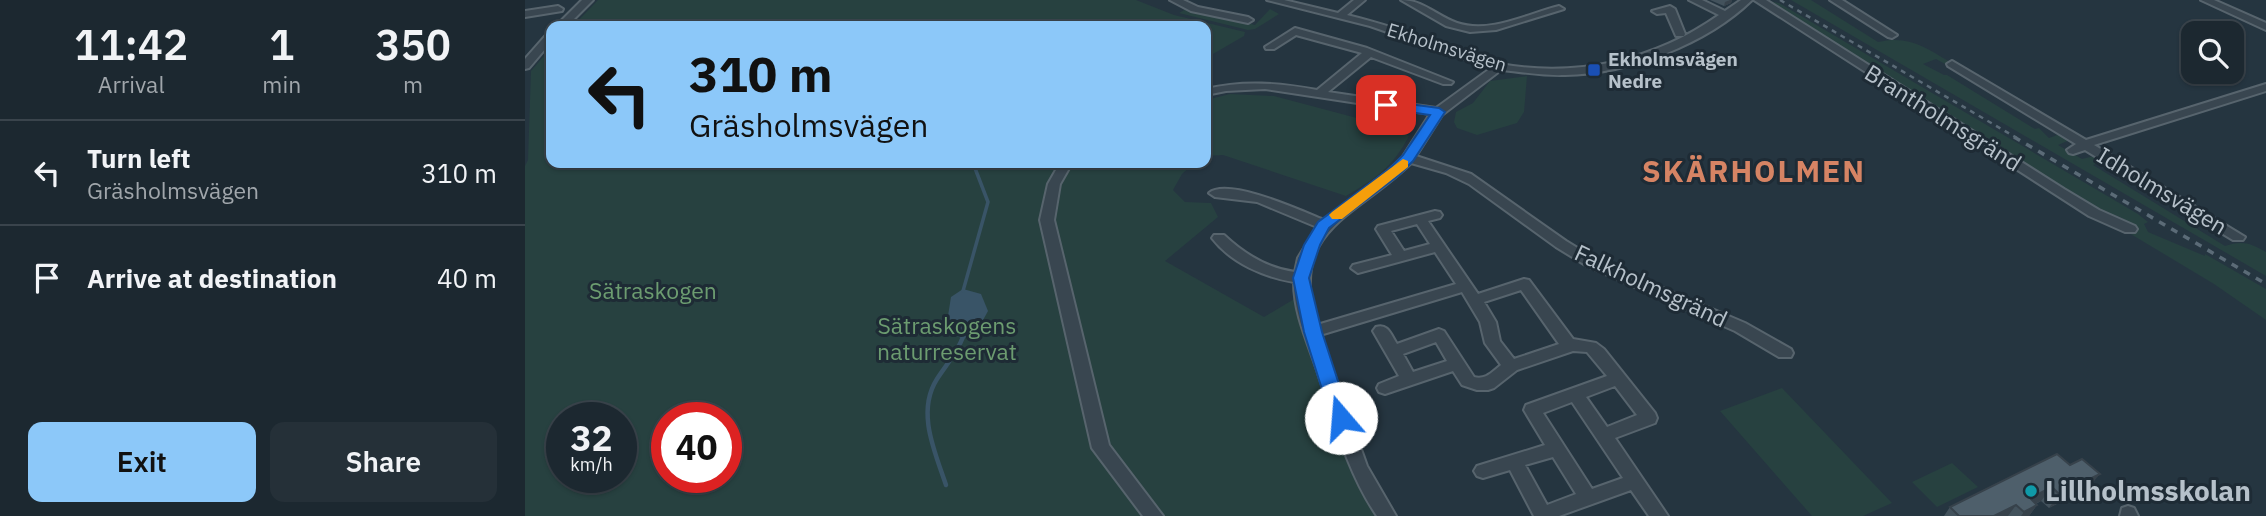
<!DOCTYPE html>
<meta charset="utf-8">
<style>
:root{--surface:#1c2830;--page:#253038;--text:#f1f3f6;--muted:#a0a6ab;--line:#3a444c;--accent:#8cc8f9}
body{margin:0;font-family:"IBM Plex Sans",sans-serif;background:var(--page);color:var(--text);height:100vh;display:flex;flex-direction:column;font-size:26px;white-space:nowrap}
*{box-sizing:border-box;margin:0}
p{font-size:23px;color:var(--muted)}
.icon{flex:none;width:38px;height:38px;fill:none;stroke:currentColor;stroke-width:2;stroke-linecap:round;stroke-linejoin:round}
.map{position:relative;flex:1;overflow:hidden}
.drawer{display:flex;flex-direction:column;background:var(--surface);width:525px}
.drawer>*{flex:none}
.banner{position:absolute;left:21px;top:21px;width:665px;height:147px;border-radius:14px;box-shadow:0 2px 5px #0004,0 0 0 2px var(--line);background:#8cc8f9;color:#111;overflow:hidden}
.controls{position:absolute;left:1656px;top:21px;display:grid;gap:14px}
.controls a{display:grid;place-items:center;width:63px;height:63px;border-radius:14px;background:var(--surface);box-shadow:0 2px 5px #0004,0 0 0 2px var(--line);font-size:35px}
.speed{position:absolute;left:21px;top:402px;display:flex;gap:14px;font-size:35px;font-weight:700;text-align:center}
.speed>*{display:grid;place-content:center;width:91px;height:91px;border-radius:50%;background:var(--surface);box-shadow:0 2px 5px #0004,0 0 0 2px var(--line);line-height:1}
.speed small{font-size:18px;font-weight:400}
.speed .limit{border:10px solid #d22;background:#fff;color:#111}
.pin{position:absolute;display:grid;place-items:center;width:60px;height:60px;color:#fff;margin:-30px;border-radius:14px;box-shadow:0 4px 10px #0006}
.me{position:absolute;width:77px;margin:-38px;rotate:342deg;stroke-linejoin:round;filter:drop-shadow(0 0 5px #0008)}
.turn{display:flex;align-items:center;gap:24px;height:147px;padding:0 28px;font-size:32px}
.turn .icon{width:91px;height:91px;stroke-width:2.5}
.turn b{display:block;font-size:49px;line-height:60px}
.eta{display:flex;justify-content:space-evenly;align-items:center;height:119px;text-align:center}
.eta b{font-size:42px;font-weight:600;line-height:49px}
.cta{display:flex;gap:14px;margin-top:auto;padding:14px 28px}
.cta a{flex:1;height:80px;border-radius:14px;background:var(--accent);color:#111;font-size:28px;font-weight:600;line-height:80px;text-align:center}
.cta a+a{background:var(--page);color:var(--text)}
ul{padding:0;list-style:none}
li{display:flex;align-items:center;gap:21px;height:105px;padding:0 28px;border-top:2px solid var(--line)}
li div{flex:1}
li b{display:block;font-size:26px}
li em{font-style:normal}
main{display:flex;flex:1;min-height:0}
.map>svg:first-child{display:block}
.green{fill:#274140;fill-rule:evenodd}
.water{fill:#395467}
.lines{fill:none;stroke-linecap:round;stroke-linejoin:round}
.stream-far1{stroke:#395467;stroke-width:3.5}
.stream{stroke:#395467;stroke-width:4.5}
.minor-casing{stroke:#57646d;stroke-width:4}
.minor{fill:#394650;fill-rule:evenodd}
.rail-far1{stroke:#5b6b77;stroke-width:2.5;stroke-dasharray:5 5;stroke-linecap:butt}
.rail{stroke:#5b6b77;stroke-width:3.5;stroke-dasharray:7 7;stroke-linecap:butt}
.wall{fill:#43525c}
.shaded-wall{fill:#37424b}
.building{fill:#4e5f6b;stroke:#37424b;stroke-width:2}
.route{fill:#1a73e8;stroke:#114b97;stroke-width:2}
.slow{fill:#f59e0b}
.transit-dot{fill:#1a4fb4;stroke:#1e2b35;stroke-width:2.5}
.culture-dot{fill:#0f9aa8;stroke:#1e2b35;stroke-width:2.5}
.labels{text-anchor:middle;stroke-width:6;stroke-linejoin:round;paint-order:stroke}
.far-street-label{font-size:19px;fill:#b6c1ca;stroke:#1e2b35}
.far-poi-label{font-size:19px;font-weight:bold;fill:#b6c1ca;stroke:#1e2b35;text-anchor:start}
.street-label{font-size:23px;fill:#b6c1ca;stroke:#1e2b35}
.park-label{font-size:23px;fill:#6c9c70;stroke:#1e2b35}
.near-poi-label{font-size:28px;font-weight:bold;fill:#b6c1ca;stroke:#1e2b35;text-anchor:start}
.district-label{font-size:30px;font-weight:bold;letter-spacing:2px;fill:#d68464;stroke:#1e2b35}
</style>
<main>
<section class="drawer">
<div class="eta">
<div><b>11:42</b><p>Arrival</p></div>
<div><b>1</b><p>min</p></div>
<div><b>350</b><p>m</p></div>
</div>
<ul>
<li><svg class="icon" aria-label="left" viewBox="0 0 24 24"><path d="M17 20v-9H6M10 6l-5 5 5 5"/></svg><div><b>Turn left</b><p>Gräsholmsvägen</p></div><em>310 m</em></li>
<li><svg class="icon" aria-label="arrive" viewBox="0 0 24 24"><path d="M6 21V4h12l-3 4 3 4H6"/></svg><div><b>Arrive at destination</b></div><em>40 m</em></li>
</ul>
<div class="cta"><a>Exit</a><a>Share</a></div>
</section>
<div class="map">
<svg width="1741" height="516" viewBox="0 0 1741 516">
<rect width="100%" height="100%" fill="#253540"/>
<path class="green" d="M73,0H611L649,15L720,32L719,36L681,58V26H48Z
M1239,0L1254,3L1613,214L1623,222L1619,224L1623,232L1680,256V254L1741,289V320L1689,284L1604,233L1608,231V225L1595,217L1571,210Z
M1266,0H1286L1353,42C1383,35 1400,47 1425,62L1420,64L1411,59L1398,64L1419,75H1422L1510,129L1514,128L1524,138L1538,133L1547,139L1533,145L1557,159L1573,155L1582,160L1568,165L1700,246C1717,240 1726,243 1741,252V276Z
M663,8L730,25L745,9L754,14L730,29L723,30L654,13Z
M26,48V163H669L657,174L648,190L660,202L686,203L693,217L640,261L739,317L771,298L822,460L854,516H0V166L3,160L6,71ZM37,418H96V478H37ZM142,418H201V478H142Z
M1002,76L999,112L992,123L952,135L932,128L929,122L931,112L948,103L965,81Z
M705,94L749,96L877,130L884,136C868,167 850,179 821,196L698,155L681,156V100Z
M1257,388L1367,503L1338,516H1287L1195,411Z
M1427,463L1453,487L1412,507L1387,482Z"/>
<path class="water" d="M438,289L456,294L463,311L452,331L438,339L424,332L423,316L426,297Z"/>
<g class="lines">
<path class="stream-far1" d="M438,291L463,202L448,163"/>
<path class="stream" d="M421,485C410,452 391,412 412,379C421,365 432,353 438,337"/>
<g class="minor-casing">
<path id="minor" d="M57,0H68L42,26H31Z
M645,0H658L673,7L723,17L728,20L723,23L666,11Z
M742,0H759L813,13L829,0H840L822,15C859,24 894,36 930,49C944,54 960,61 975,64C1053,78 1130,60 1194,15L1164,0H1177L1200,11L1216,0H1227C1182,44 1103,74 1040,75C1019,76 997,72 976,70L917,115L891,156L946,174L1041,241L1072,260L1220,323L1266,349L1268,353L1266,357H1254L1210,331L1062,266L1031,247L944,184L921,173L886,163C830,218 762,229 792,325L931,284L910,252L833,273L826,268L828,265L867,255L851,229L853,226L910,211L915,212L917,215L915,218L903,221L953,294L999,279L1004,280L1048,339L1071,343L1079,349L1130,413L1132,418L1130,423L1090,438L1143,516H1124L1106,490L1034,516H1009L985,470L958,478L952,476L949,471L952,466L1020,445L999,410L1001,405L1082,376L1062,352L1048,351L992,370L969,388L963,390H952L937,385L928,371L860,394L854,392L852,388L854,384L874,376L848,331L851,327C863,323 866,335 872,344L914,329L919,331L949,377C961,380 967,372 976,365L960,343L955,322L937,292L795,335L842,466L871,516H852C823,473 810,424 794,376C784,345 769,315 769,282C739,277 706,263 687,238L689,235H699C719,254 742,268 770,272L773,258L792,227L732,202L690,197L684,193C703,177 777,211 799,220L863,171L877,158L905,114L740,89L701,91L681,95V89C719,80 754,83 792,90L837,53L771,35L749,49H741L740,47L770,28L842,48L928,82L926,84H918L846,57L803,92L911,108L966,68L845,26ZM892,224L905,244L879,251L866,231ZM996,290L1034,344L989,359L975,341L971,322L959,302ZM911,342L922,361L888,372L878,354ZM1090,386L1112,415L1082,427L1061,397ZM1047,402L1098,478L1067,489L1018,413ZM1028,457L1051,494L1022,505L1000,465Z
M876,0C898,0 912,16 932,23C965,34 1002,14 1034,6L1039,9L971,30L945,32L921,26Z
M1229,0H1241L1539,189L1574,210L1610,226L1612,229L1610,232H1600L1564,216Z
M1305,0H1317L1372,35L1367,38L1363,37Z
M1676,0H1689L1741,23V30Z
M33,6L38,9L37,11L0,17V11Z
M1145,6L1150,9L1160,34L1159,36H1151L1141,13L1132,14L1127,11Z
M26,33V42L4,68L0,69V59L22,34Z
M1427,61L1561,140L1741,84V91L1569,145L1720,237L1718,240H1708L1560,150L1548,154L1544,153L1542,150L1551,144L1423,66L1422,64Z
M535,163H547L535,184L529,220L584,445L638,516H618L567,448L515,220L523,184Z
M1603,506L1609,508L1613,516H1595L1597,508Z"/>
</g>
<use href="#minor" class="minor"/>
<path class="rail-far1" d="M1255,0L1492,138"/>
<path class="rail" d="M1489,137L1741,284"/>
</g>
<path class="wall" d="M1185,0H1207L1206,3L1199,6Z
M1532,454L1563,488L1524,508L1516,501L1511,504L1512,505L1504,516H1419L1425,507Z"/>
<path class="shaded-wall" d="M1205,0H1207L1206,3L1199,6L1200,2Z
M1575,474L1563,488L1524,508L1534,494Z
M1527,487L1516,501L1497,510L1505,498Z
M1491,505L1483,516H1469Z
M1512,505L1504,516H1496L1499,512Z"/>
<path class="building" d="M1532,454L1545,465L1557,459L1575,474L1534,494L1527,487L1505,498L1512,505L1499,512L1491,505L1469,516H1434L1425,507Z"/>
<path class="route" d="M861,101L914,108L920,112L888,161L874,175L804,228L795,245L784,278L797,332L825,418L822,423L816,426L809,423L806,418L779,332L768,278L779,245L793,222L864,169L878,155L905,115L856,108V102Z"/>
<path class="slow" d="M878,159L883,161V167L817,219H807L804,215L807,212Z"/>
<rect class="transit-dot" x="1062" y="63" width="14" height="14" rx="3.5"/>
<circle class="culture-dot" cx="1506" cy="491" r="7"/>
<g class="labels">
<g class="far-street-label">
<text transform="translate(922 47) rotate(17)" y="7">Ekholmsvägen</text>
</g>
<g class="far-poi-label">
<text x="1083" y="66">Ekholmsvägen<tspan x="1083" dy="22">Nedre</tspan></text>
</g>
<g class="street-label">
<text transform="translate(1418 118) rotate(32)" y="8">Brantholmsgränd</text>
<text transform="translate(1637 191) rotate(31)" y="8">Idholmsvägen</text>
<text transform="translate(1126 286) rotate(25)" y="8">Falkholmsgränd</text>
</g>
<g class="park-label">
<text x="128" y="299">Sätraskogen</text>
<text x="422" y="334">Sätraskogens<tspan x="422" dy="26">naturreservat</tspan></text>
</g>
<g class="near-poi-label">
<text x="1520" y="501">Lillholmsskolan</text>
</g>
<g class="district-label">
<text x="1229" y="182">SKÄRHOLMEN</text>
</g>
</g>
</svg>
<div class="controls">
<a><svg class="icon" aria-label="search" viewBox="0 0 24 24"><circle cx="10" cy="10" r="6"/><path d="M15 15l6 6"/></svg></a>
</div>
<div class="speed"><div>32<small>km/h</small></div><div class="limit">40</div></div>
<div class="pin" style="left:861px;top:105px;background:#d93025"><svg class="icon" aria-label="arrive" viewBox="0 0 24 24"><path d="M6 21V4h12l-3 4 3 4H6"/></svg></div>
<svg class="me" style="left:816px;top:418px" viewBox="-20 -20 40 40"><circle r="19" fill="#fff"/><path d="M0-13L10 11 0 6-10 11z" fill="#1a73e8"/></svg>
<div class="banner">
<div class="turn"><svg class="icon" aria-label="left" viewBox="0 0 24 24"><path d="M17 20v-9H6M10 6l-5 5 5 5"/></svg><div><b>310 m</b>Gräsholmsvägen</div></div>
</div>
</div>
</main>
